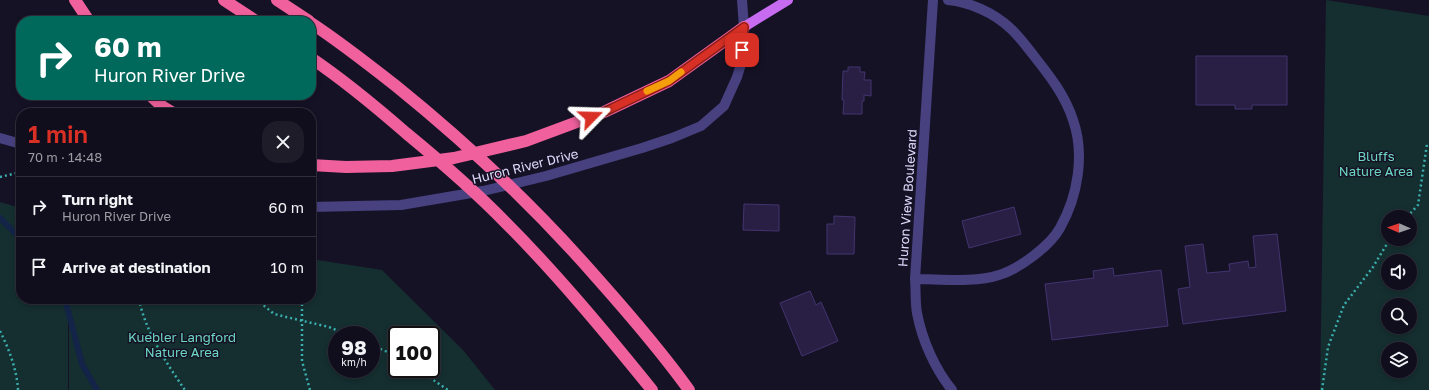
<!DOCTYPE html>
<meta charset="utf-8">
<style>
:root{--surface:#100e1c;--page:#1e1c29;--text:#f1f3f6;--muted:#9c9ca3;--line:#302e3b;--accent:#d93025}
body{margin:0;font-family:"Golos Text",sans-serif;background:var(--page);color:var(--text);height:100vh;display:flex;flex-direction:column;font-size:15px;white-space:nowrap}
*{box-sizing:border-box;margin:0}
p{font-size:13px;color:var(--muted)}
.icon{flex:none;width:22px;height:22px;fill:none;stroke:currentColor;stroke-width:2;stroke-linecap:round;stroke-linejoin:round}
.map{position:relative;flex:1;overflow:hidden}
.drawer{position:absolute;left:16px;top:108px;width:300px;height:196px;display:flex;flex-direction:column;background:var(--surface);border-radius:16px;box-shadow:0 2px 6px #0003,0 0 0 1px var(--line)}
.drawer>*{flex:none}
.banner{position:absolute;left:16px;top:16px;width:300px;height:84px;border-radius:16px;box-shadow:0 2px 6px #0003,0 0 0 1px var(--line);background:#00695c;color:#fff;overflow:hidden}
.needle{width:26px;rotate:272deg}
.buttons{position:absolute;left:1381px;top:210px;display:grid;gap:8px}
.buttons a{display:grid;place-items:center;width:36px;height:36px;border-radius:50%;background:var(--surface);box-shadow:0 2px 6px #0003,0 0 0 1px var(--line);font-size:20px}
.speed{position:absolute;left:328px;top:326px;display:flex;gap:8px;font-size:20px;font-weight:700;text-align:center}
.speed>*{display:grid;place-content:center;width:52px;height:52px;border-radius:50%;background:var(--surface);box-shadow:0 2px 6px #0003,0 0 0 1px var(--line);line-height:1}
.speed small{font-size:10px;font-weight:400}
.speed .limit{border:2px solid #111;border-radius:6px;background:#fff;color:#111}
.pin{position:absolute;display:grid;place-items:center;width:34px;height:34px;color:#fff;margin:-17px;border-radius:8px;box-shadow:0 2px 6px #0006}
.me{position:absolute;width:44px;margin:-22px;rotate:68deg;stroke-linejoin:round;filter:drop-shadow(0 0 3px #0008)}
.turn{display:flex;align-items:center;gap:14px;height:84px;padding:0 12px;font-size:18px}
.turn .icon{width:52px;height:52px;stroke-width:2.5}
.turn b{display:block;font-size:28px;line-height:34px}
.round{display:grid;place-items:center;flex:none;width:42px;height:42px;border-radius:16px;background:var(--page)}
.head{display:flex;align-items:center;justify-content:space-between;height:68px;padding:0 12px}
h1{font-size:24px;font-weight:600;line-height:30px;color:var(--accent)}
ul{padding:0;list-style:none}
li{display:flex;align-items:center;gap:12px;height:60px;padding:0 12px;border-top:1px solid var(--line)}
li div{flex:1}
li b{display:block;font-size:15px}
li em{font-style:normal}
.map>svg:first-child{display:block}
.green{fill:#152e2f;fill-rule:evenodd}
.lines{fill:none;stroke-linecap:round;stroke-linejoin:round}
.stream{stroke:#132448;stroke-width:6}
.building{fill:#291f45;stroke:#43346f}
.path{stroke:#3baeae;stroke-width:2.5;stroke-dasharray:2 3;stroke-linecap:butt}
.minor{stroke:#474180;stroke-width:10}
.tertiary{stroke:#474180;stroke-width:10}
.primary{stroke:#c76bf1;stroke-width:10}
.motorway{stroke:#f0609c;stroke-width:12}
.route-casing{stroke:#8d1f18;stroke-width:10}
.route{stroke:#d93025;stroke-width:7}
.slow{stroke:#f59e0b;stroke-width:7}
.labels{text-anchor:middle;stroke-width:3;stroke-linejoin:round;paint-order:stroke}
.park-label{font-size:13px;fill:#6cd6c2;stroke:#161226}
.street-label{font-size:13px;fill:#e0dafc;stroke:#161226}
</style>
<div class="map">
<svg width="1429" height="390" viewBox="0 0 1429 390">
<rect width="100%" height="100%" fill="#161226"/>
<path class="green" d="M1326,0L1429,16V390H1320ZM1388,217H1410V239H1388ZM1388,261H1410V283H1388ZM1388,305H1410V327H1388ZM1388,349H1410V371H1388Z
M0,202L21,208V299H68V390H0Z
M311,259L382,270L463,350L495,390H69V299H311ZM337,335H371V369H337ZM397,335H431V369H397Z"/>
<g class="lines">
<path class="stream" d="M0,218L21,239
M65,299L82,364L97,390"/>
</g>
<path class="building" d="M1196,56H1287V105H1252V109H1235V105H1196Z
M848,67H860V72H865L864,80H871V96L864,95V101H862V114H843L844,100H842L843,71H848Z
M744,204L779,205V231L743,230Z
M1014,207L1021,234L969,248L962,221Z
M834,216L855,217L854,254H827V224H834Z
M1277,234L1286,311L1183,324L1178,289L1190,287L1185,246L1203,244L1207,273L1230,271L1229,264L1248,261L1249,268L1256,267L1253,236Z
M1113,268L1114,276L1161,270L1168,326L1052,340L1045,284L1094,278L1093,271Z
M810,291L816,305L821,302L838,341L802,356L780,303Z"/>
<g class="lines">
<path class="path" d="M0,177L21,172
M1407,217L1418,205L1427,144H1429
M139,299C145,331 167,364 185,390
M256,299L274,314L303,321L329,327L348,335
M302,299V361L310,390
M0,331C9,349 17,370 18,390
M371,345L397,356
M417,369L448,390
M1322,390L1328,347L1344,305L1373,267L1390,239"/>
<path class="minor" d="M933,0L915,279C916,290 915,302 917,313C922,340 935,369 952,390
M915,279C940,279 975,283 999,275C1019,269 1050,246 1060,228C1078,196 1085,154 1073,120C1065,95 1049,75 1034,56C1026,46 1019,36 1010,28C994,13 970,2 948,0"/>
<path class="tertiary" d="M0,138L21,144
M311,207L401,205L483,191L546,176L642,148L672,138L701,126L724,106L737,77L742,61L744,27L742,0"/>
<path class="primary" d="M744,27L788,0"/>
<path class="motorway" d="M75,0L89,21
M224,0L256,21
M277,0L309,21
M311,23C340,42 368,64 396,86C469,145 535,207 597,278C629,314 661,351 689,390
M311,58C345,81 375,106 406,133C440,161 474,190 505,222C557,274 605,332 652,390
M150,95L163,107L173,113
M311,165L346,167L392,166L454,158L526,141L604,112L669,81L744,27"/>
</g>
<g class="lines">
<g class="route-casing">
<path id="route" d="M591,117L604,112L669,81L744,27L742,50"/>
</g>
<use href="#route" class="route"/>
<path class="slow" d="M647,91L669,81L681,72"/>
</g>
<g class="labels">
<g class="park-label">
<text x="1376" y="161">Bluffs<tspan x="1376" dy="15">Nature Area</tspan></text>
<text x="182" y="342">Kuebler Langford<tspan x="182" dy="15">Nature Area</tspan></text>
</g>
<g class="street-label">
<text transform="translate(525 166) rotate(-14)" y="5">Huron River Drive</text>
<text transform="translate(907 198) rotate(-86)" y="5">Huron View Boulevard</text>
</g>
</g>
</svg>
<div class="buttons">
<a><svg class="needle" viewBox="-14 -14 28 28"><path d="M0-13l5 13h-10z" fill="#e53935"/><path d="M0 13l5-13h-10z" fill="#9c9ca3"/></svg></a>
<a><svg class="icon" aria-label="sound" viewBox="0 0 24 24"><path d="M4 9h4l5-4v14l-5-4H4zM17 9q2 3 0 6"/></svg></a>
<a><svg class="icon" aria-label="search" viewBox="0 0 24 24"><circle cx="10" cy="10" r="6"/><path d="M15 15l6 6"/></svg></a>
<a><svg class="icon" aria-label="layers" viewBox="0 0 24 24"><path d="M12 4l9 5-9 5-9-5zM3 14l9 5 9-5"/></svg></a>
</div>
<div class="speed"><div>98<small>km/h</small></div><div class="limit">100</div></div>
<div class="pin" style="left:742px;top:50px;background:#d93025"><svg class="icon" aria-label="arrive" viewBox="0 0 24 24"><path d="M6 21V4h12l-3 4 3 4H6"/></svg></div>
<svg class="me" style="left:591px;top:117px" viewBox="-20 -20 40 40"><path d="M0-17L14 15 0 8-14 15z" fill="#d93025" stroke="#fff" stroke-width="4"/></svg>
<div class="banner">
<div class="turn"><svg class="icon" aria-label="right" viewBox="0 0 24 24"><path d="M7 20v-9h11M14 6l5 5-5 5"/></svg><div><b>60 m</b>Huron River Drive</div></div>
</div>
<section class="drawer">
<div class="head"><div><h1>1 min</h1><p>70 m · 14:48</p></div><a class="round"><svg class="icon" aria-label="close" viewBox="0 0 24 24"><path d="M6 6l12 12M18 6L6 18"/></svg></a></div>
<ul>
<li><svg class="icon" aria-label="right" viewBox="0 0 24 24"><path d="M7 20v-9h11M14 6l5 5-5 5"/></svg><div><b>Turn right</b><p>Huron River Drive</p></div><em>60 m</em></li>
<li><svg class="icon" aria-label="arrive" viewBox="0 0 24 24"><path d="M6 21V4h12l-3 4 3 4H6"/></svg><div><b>Arrive at destination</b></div><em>10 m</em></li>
</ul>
</section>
</div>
